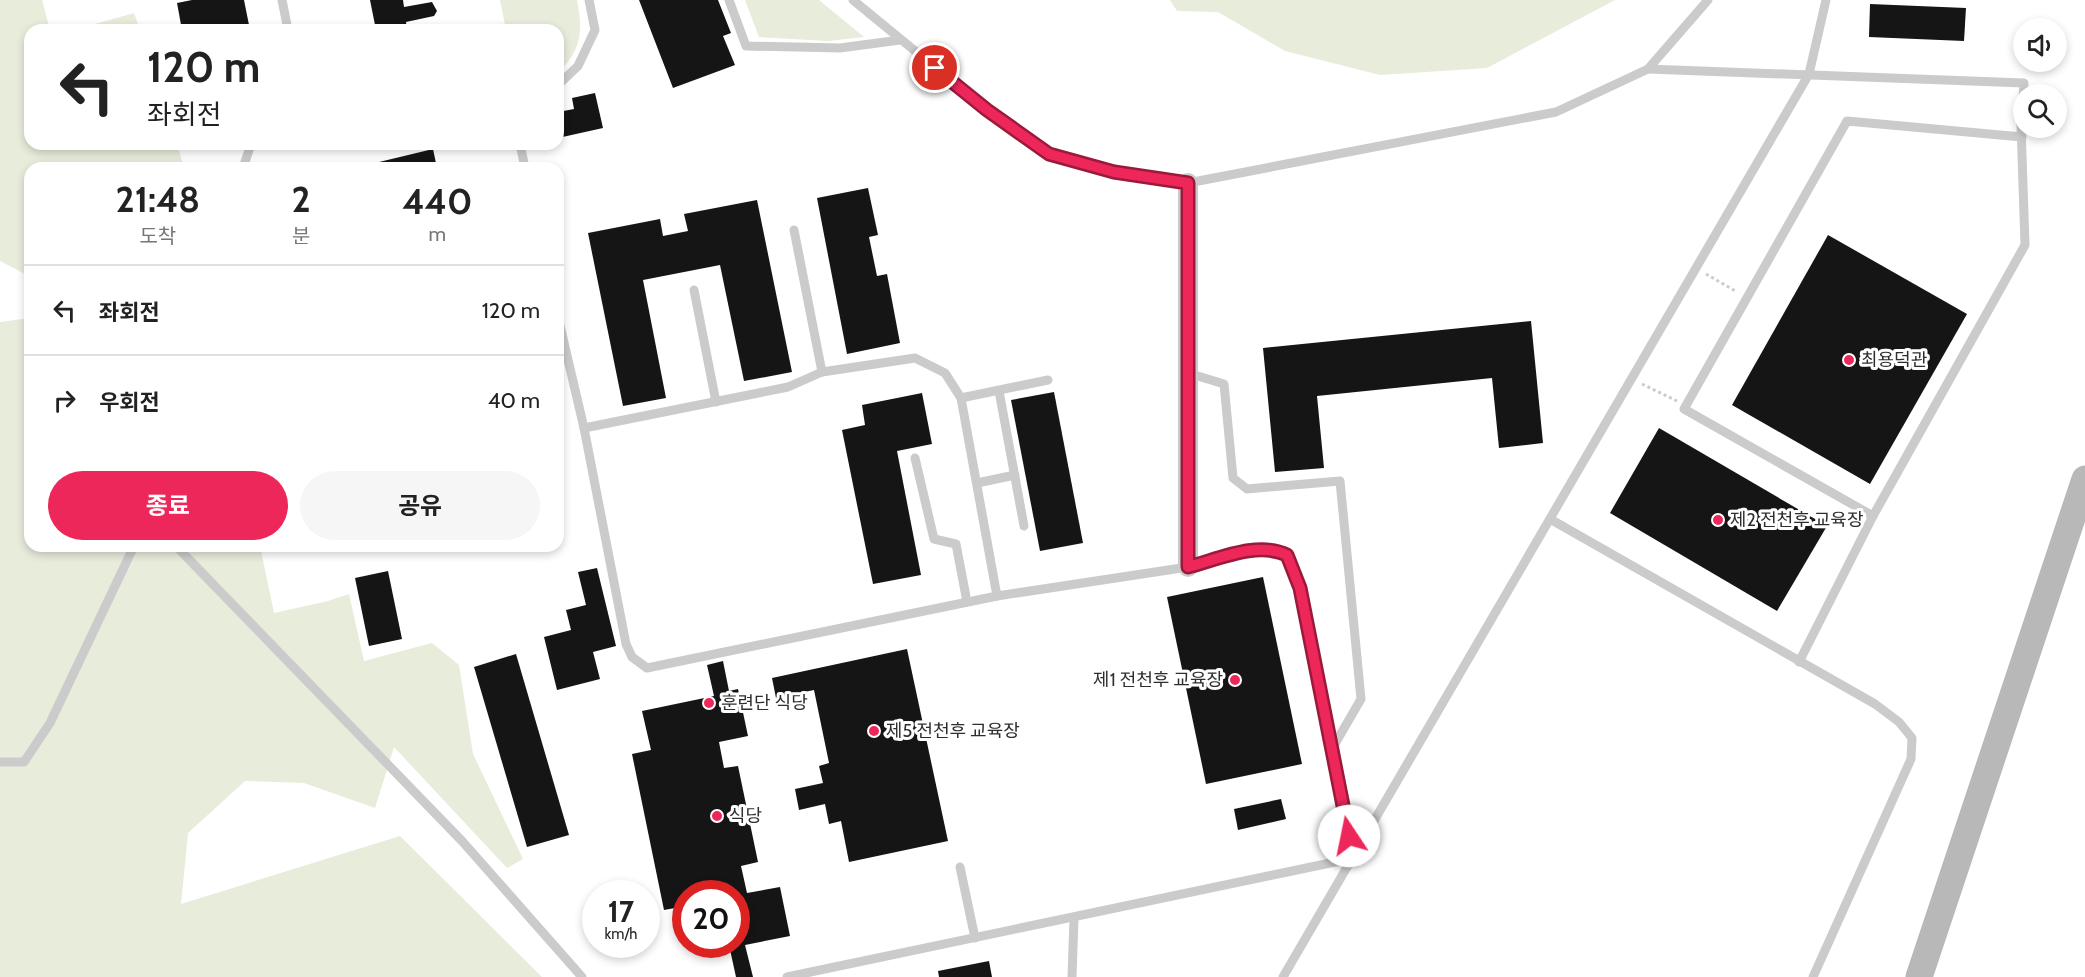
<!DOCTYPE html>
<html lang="ko">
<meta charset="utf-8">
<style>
body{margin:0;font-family:Cabin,"Noto Sans KR",sans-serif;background:#f6f6f6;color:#222;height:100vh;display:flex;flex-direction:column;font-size:22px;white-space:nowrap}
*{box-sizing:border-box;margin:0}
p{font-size:20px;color:#767676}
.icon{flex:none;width:33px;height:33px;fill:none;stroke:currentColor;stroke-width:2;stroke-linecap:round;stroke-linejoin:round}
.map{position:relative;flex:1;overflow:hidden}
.panel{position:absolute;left:24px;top:162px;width:540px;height:390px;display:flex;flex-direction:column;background:#fff;border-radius:18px;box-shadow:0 3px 9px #0003}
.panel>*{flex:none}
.banner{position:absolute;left:24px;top:24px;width:540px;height:126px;border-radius:18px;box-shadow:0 3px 9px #0003;background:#fff;color:#222;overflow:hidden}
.controls{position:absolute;left:2013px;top:18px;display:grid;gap:12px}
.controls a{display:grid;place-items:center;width:54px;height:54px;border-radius:50%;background:#fff;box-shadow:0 3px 9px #0003;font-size:30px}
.speed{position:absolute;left:582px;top:880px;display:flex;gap:12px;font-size:30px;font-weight:700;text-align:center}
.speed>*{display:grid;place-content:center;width:78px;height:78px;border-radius:50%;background:#fff;box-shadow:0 3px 9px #0003;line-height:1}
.speed small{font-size:15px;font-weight:400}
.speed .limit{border:9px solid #d22;background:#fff;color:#111}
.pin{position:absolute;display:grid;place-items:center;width:51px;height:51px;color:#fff;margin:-26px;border:3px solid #fff;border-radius:50%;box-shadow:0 2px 6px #0007}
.me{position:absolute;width:66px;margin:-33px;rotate:349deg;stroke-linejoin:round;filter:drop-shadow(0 0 4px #0008)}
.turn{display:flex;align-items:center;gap:21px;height:126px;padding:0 24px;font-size:27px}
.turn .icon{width:78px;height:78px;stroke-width:2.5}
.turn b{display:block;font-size:42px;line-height:51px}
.eta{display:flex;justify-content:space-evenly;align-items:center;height:102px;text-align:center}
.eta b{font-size:36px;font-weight:700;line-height:42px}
.primary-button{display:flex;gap:12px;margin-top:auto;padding:12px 24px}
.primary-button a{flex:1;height:69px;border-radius:36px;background:#ee275a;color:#fff;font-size:24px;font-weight:700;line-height:69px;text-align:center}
.primary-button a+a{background:#f6f6f6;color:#222}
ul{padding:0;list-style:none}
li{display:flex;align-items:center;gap:18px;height:90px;padding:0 24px;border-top:2px solid #e0e0e0}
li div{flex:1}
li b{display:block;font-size:22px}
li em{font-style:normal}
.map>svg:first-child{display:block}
.green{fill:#e7ecdb}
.building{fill:#151515}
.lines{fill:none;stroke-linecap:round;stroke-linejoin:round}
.path{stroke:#cbcbcb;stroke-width:3;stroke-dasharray:3 3;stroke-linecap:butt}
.service{stroke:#cbcbcb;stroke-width:9}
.minor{stroke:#cbcbcb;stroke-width:20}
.secondary{stroke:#b8b8b8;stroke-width:27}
.route-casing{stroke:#9b193a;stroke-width:15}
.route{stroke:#ee275a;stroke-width:10}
.poi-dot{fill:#ee275a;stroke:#fff;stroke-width:2}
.labels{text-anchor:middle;stroke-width:6;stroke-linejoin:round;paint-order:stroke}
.poi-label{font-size:18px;fill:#2e2e2e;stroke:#fff;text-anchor:start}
</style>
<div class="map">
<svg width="2085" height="977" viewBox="0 0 2085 977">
<rect width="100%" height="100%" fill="#fff"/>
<!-- green -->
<g class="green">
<polygon points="0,0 42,0 50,30 30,30 30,144 177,144 184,168 30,168 30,317 25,274 0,261"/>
<path d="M500,0h77c6,30 5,51 -19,72v-42h-52z"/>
<polygon points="745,0 819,0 864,37 828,41 759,37"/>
<polygon points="1170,0 1615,0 1487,68 1380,75 1285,51 1218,12 1177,11"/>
<polygon points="134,13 140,30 74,30"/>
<polygon points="30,318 30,546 260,546 274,613 328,601 349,594 364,661 432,643 459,665 473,754 523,859 507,868 394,747 375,808 304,783 245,781 188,833 181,904 400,836 542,977 0,977 0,322"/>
</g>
<!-- building -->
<g class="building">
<polygon points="192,0 244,0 250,30 182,30 177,3"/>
<polygon points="370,0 403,0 404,7 432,2 437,11 434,16 406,22 407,30 376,30"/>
<polygon points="639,0 718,0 731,33 723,36 735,65 673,88"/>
<polygon points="1870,4 1966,8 1964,41 1869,37"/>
<polygon points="595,93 603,128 558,138 558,112 574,109 572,98"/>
<polygon points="433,149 437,168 375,168 375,163"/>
<polygon points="868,188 878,235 869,237 877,276 887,274 900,343 847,354 817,198"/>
<polygon points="757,200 792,372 744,381 720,265 643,280 666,398 623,406 588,233 660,219 663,236 688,231 684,214"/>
<polygon points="1828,235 1967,314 1870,484 1732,405"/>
<polygon points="1531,321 1543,443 1499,448 1492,378 1317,396 1324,468 1275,472 1263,348"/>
<polygon points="1054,392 1083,543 1040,551 1011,400"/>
<polygon points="922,393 932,444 897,451 921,575 873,584 842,430 865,425 862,405"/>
<polygon points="1659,428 1827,526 1777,611 1610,513"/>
<polygon points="597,568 616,646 593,652 600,679 557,690 544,637 571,630 566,610 586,605 578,572"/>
<polygon points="388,571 402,639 369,646 355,578"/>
<polygon points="1263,577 1302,764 1206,784 1167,597"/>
<polygon points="907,649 948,841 849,862 841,821 829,824 825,804 799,810 795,789 823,783 819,766 829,763 814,690 776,698 772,678"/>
<polygon points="516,654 569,835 527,847 474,667"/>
<polygon points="723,661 729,691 738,689 748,736 719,742 724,768 738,766 758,862 741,866 747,893 780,887 790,936 745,945 753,977 736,977 729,945 736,945 736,894 686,894 686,906 664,910 632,754 651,750 642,711 714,696 707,665"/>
<polygon points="1281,799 1286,819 1238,830 1234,809"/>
<polygon points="989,961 992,977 939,977 938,971"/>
</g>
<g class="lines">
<!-- path -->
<g class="path">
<polyline points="1706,274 1737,292"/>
<polyline points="1642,384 1677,401"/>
</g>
<!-- service -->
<g class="service">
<polyline points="282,0 287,25 286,30"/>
<polyline points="729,0 746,46 840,48 900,40"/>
<polyline points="853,0 987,110 1049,154 1114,172 1188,183 1556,112 1648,69 1708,0"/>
<polyline points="1648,69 2024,83 2021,125 2025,245 1873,516 1799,662"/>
<polyline points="558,85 578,66 595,30 589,0"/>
<polyline points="520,144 525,168"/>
<polyline points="243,168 251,144"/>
<polyline points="794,230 822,372 915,358 945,373 961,398 997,596"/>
<polyline points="694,290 716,402"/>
<polyline points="558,317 584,428 626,644 632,657 647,668 997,596 1188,567 1256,550 1274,549 1287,555 1300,588 1354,858 787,977"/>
<polyline points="1188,373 1224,384 1233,478 1247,489 1340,481 1361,699 1332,749"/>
<polyline points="999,391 1024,526"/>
<polyline points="961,398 1048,380"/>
<polyline points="584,428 788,387 822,372"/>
<polyline points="915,458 934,539 956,544 967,602"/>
<polyline points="977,483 1015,475"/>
<polyline points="1873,516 1684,409 1847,121 2022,137"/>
<polyline points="1550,519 1875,704 1899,722 1912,738 1911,759 1813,977"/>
<polyline points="176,546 462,841 582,977"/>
<polyline points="0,762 24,762 50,723 134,546"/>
<polyline points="960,867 975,938"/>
<polyline points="1072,977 1074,919"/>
<polyline points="1283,977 1809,74 1826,0"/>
</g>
<!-- minor -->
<polyline class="minor" points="1188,183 1188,567"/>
<!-- secondary -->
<polyline class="secondary" points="1919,977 2085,479"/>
</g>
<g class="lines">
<defs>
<path id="route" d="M935,68l52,42 62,44 65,18 74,11v384c31,-8 69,-26 99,-12l13,33 49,248"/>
</defs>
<!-- route casing -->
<use href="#route" class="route-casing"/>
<!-- route -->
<use href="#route" class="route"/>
</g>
<!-- markers -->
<g class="poi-dot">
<circle cx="1849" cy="360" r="6"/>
<circle cx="1718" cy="520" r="6"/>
<circle cx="1235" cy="680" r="6"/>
<circle cx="709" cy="703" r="6"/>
<circle cx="874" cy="731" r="6"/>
<circle cx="717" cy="816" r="6"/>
</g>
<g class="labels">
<!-- poi labels -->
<g class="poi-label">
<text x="1861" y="366">최용덕관</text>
<text x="1730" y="526">제2 전천후 교육장</text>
<text x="1223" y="686" text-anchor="end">제1 전천후 교육장</text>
<text x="721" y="709">훈련단 식당</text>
<text x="886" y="737">제5 전천후 교육장</text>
<text x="729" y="822">식당</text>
</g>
</g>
</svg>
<div class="controls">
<a><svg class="icon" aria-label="sound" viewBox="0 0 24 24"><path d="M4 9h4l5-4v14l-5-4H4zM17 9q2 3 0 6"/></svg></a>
<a><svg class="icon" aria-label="search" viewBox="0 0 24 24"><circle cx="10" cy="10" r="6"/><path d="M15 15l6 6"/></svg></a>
</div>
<div class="speed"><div>17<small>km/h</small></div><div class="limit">20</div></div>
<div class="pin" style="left:935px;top:68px;background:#d93025"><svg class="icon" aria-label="arrive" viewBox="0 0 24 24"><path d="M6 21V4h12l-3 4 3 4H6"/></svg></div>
<svg class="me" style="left:1349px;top:836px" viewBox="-20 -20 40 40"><circle r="19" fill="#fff"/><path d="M0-13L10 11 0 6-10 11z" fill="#ee275a"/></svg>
<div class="banner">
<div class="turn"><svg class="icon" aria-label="left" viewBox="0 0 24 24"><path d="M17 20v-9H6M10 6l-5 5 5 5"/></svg><div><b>120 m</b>좌회전</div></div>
</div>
<section class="panel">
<div class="eta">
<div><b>21:48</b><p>도착</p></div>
<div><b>2</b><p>분</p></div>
<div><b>440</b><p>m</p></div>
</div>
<ul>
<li><svg class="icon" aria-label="left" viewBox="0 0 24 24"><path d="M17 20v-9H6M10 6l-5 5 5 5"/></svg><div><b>좌회전</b></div><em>120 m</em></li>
<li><svg class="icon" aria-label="right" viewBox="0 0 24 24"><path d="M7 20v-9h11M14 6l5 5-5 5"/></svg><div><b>우회전</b></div><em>40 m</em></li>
</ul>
<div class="primary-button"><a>종료</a><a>공유</a></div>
</section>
</div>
